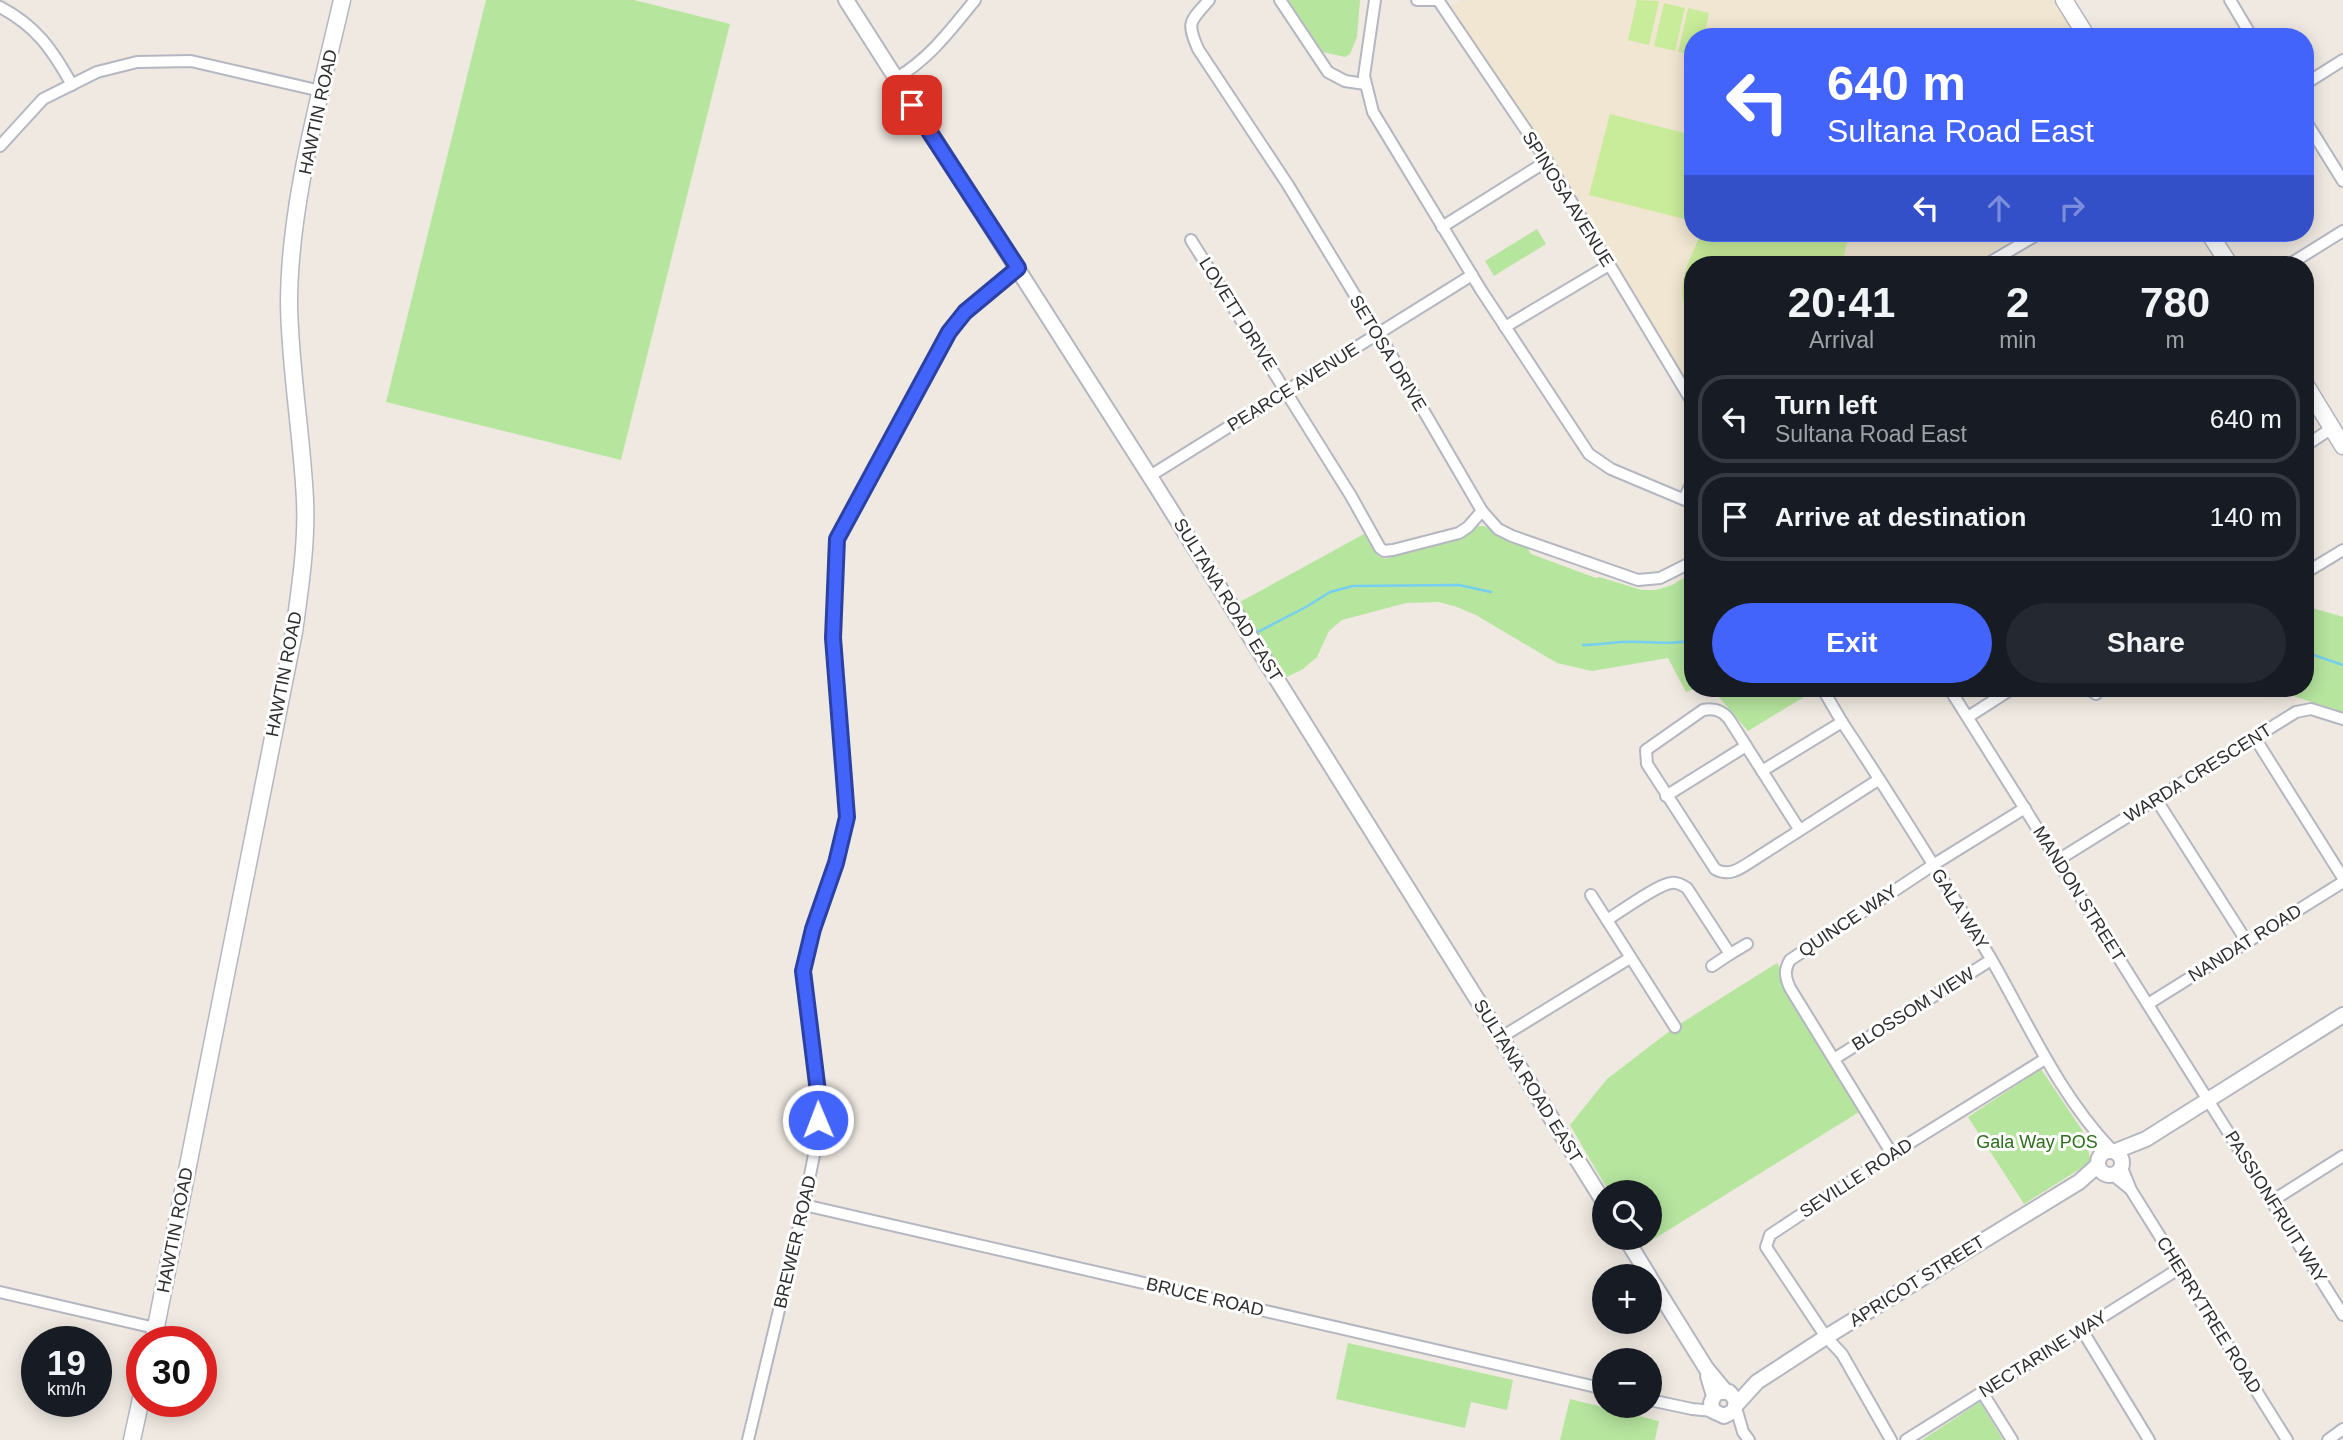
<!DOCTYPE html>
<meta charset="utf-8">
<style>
body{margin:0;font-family:Helvetica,sans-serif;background:#242831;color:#f1f3f6;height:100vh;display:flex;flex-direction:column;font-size:26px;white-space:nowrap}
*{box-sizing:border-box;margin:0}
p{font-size:23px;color:#9ea1a6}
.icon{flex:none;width:38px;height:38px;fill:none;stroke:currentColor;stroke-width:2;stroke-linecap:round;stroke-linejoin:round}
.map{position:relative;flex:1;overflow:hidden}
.side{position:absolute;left:1684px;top:256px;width:630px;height:441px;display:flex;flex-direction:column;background:#171b24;border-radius:28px;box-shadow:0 4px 18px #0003}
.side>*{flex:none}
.guide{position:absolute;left:1684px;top:28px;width:630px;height:214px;border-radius:28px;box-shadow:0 4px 18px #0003;background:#4264fb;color:#fff;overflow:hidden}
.buttons{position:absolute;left:1592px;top:1180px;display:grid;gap:14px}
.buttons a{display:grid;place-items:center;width:70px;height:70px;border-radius:50%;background:#171b24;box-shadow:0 4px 18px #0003;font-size:35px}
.speed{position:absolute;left:21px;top:1326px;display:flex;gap:14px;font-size:35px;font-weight:700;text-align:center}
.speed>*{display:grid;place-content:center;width:91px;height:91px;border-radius:50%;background:#171b24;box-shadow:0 4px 18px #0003;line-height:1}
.speed small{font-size:18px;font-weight:400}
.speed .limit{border:10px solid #d22;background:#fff;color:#111}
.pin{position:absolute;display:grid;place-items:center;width:60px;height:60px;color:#fff;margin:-30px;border-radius:14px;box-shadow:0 4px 10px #0006}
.me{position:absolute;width:77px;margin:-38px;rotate:359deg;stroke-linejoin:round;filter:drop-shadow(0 0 5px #0008)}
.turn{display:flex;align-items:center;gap:24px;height:147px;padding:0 28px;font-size:32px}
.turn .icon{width:91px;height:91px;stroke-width:2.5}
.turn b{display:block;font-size:49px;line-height:60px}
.lanes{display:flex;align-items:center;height:66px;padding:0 28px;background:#0003;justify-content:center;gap:35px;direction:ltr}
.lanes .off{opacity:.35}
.eta{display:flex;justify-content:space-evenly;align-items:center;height:119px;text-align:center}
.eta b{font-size:42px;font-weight:700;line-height:49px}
.action{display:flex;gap:14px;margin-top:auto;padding:14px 28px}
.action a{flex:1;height:80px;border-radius:42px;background:#4264fb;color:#fff;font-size:28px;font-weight:700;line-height:80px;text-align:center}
.action a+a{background:#242831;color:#f1f3f6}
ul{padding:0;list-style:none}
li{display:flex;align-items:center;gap:21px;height:88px;margin:0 14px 10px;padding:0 14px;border:4px solid #363941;border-radius:28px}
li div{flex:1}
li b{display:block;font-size:26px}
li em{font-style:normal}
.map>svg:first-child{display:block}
.education{fill:#f0e6d1}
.green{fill:#b6e59e}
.pitch{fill:#c9ec9a}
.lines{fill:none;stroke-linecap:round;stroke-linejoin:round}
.stream{stroke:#75cff0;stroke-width:2.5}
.minor-casing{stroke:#b4b7c1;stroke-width:14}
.tertiary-casing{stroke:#b4b7c1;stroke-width:18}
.secondary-casing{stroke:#b4b7c1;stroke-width:19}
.minor{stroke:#fff;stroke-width:10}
.tertiary{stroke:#fff;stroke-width:14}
.secondary{stroke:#fff;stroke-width:16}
.route-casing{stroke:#2b41a3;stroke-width:18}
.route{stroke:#4264fb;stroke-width:12}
.labels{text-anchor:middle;stroke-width:6;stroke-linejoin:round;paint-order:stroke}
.street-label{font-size:18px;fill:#2e2e2e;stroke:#fff}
.park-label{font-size:18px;fill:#2c6e1b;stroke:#fff}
</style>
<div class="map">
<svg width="2343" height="1440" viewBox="0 0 2343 1440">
<rect width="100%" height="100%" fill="#efe9e1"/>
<!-- education -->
<polygon class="education" points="1462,0 2054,0 2077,37 1692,37 1692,233 2023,233 1972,264 1692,264 1692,390 1450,7"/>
<!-- green -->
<g class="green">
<polygon points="486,0 634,0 730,24 621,460 386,402"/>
<polygon points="1288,0 1360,0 1357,37 1350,54 1345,57 1323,52"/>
<polygon points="1537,229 1546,244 1494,276 1485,261"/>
<polygon points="1477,526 1484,526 1526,546 1531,554 1596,578 1599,577 1642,590 1656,590 1672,585 1692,573 1692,688 1819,688 1748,731 1713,690 1697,688 1686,692 1668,658 1592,671 1557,663 1476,615 1457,607 1439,602 1406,603 1342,620 1329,631 1317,657 1303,669 1279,681 1231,607 1364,534 1378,556 1385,559 1457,538"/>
<polygon points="2305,603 2306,606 2343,617 2343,712 2268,688 2305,688"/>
<polygon points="1777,963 1864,1109 1641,1247 1636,1237 1650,1237 1650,1192 1609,1192 1570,1125 1607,1079 1675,1027"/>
<polygon points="2041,1069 2084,1133 2091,1162 2024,1204 1968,1117"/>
<polygon points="1348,1343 1513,1380 1507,1410 1471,1402 1465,1428 1336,1399"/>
<polygon points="1570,1399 1659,1421 1655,1440 1560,1440"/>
<polygon points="1980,1402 2003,1440 1922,1440"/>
</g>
<!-- pitch -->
<g class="pitch">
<polygon points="1637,0 1659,1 1649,45 1628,40"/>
<polygon points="1664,3 1685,8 1675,51 1654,46"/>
<polygon points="1688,8 1709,13 1704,37 1692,37 1692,55 1678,52"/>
<polygon points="1610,114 1692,135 1692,221 1589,195"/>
<path d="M1701,233h145l2,5 -6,26h-150v58c-21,-34 -4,-56 9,-89z"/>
</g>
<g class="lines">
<!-- stream -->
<g class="stream">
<polyline points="1254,634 1306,607 1330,592 1353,586 1459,585 1491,592"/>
<path d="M1583,645c13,0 25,-2 38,-3 24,-2 48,4 71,-2"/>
<polyline points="2305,652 2343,665"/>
</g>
<defs>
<g id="minor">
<path d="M1209,0c-19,22 -23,21 -11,49l90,136 102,168 92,158 16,18 14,7 126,44 22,-2 32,-16"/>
<polyline points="1280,0 1328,72 1345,81 1365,84"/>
<polyline points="1375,0 1364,76 1373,112 1481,290 1589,454 1611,469 1692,503"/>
<polyline points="1417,0 1439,0"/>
<polyline points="1438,0 1547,161 1692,402"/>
<polyline points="2230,0 2252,37"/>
<path d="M0,7c36,19 52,42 72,78"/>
<path d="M895,79c34,-20 55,-48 80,-79"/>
<polyline points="2305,84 2343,60"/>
<polyline points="2305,120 2343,181"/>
<polyline points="0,146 43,99 97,72 137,62 191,61 321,91"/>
<polyline points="1442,227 1547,161"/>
<polyline points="1191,240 1351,496 1380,548 1384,551 1393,550 1459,533 1468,527 1482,511"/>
<polyline points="1987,264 2040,233"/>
<polyline points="2290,264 2343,231"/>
<polyline points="1505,327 1609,265"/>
<polyline points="2305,446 2332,428"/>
<polyline points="1150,476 1472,275"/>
<polyline points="1684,499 1692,482"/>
<polyline points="2305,573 2343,550"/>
<path d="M1822,688l20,34c51,77 100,156 148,235 38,66 69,138 122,193"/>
<polyline points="1949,688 2343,1315"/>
<polyline points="2088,688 2096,694"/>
<polyline points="1968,717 2013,688"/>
<polyline points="2255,738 2343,878"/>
<polyline points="1762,771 1842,722"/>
<polyline points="1666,796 1746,746"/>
<polyline points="2156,799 2247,942"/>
<path d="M1799,829l-70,-110c-7,-9 -15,-11 -26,-9l-57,40 1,14 68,105c15,9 27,-2 40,-10l123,-79"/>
<polyline points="2058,860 2296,712 2311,709 2343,719"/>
<polyline points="1591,895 1675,1027"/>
<path d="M1607,920c14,-9 50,-35 64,-37 6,-1 11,2 16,5l43,66 -18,12"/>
<polyline points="1730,954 1747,944"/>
<polyline points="2148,1004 2343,882"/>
<polyline points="1500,1038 1630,958"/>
<polyline points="1834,1059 1991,960"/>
<polyline points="2095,1135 2101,1154"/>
<path d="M1892,1154l-102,-166c-5,-11 -6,-18 0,-28l143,-95 92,-57"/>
<polyline points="2122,1168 2131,1190 2287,1440"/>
<polyline points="2113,1175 2129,1188"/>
<polyline points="2272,1201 2343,1156"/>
<polyline points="804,1205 1605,1389"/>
<polyline points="0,1292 155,1328"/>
<polyline points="2082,1330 2149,1440"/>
<polyline points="1982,1392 2012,1440"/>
<polyline points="1650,1400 1692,1409 1713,1411"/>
<polyline points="1736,1408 1743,1432 1749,1440"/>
<polyline points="748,1440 804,1205 817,1140 819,1100 803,971 813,929 836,863 847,817 833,638 837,539 949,332 965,312 1018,268"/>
<polyline points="1891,1440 1842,1354 1826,1337 1766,1247 1770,1235 1892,1154 2045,1059"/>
<polyline points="1906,1440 2180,1268"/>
<polyline points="2328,1440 2343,1429"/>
</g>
<g id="tertiary">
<polyline points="846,0 1156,486 1605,1204"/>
<circle cx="2110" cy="1163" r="12"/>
<polyline points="2116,1151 2146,1139 2343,1015"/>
<polyline points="1625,1237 1649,1276"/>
<polyline points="1650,1278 1706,1368 1725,1391"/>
<polyline points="1708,1376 1714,1396 1711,1403 1713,1411 1724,1416 1734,1411 1736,1400 1729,1392 1718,1392 1714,1396"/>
<polyline points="1737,1404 1757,1382 1826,1337 2079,1182 2098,1165"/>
</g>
<g id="secondary">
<polyline points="2064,0 2087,37"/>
<polyline points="2209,233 2229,264"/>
<polyline points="2305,384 2343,446"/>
<path d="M153,1342l141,-710c6,-44 13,-88 11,-132 -3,-65 -15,-131 -16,-196 0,-99 31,-208 53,-304"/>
<polyline points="132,1440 142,1394"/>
</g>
</defs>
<!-- minor casing -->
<use href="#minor" class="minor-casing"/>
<!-- tertiary casing -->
<use href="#tertiary" class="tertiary-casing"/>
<!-- secondary casing -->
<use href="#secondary" class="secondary-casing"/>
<!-- minor -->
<use href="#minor" class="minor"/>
<!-- tertiary -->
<use href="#tertiary" class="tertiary"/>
<!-- secondary -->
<use href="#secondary" class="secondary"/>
</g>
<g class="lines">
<defs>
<polyline id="route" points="818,1120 819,1100 803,971 813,929 836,863 847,817 833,638 837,539 949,332 965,312 1018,268 912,105"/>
</defs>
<!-- route casing -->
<use href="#route" class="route-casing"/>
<!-- route -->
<use href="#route" class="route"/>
</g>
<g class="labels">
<!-- street labels -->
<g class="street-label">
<text transform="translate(318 112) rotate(-78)" y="6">HAWTIN ROAD</text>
<text transform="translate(1568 199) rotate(58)" y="6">SPINOSA AVENUE</text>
<text transform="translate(1238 314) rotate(58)" y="6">LOVETT DRIVE</text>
<text transform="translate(1388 353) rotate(59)" y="6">SETOSA DRIVE</text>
<text transform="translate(1293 387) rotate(-32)" y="6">PEARCE AVENUE</text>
<text transform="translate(1228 600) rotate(58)" y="6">SULTANA ROAD EAST</text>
<text transform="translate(284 674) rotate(-79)" y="6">HAWTIN ROAD</text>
<text transform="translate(2198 773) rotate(-32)" y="6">WARDA CRESCENT</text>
<text transform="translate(2079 894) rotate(58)" y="6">MANDON STREET</text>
<text transform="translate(1960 909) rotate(58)" y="6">GALA WAY</text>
<text transform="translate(1848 921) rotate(-34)" y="6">QUINCE WAY</text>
<text transform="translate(2245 943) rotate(-32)" y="6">NANDAT ROAD</text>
<text transform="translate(1913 1009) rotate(-32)" y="6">BLOSSOM VIEW</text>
<text transform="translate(1528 1081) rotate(58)" y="6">SULTANA ROAD EAST</text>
<text transform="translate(1856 1178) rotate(-33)" y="6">SEVILLE ROAD</text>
<text transform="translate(2276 1207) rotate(58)" y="6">PASSIONFRUIT WAY</text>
<text transform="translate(175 1230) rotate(-79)" y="6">HAWTIN ROAD</text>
<text transform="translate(795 1242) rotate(-77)" y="6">BREWER ROAD</text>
<text transform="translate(1917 1281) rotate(-32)" y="6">APRICOT STREET</text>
<text transform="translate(1205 1297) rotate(13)" y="6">BRUCE ROAD</text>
<text transform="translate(2209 1315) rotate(58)" y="6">CHERRYTREE ROAD</text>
<text transform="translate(2043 1354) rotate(-32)" y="6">NECTARINE WAY</text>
</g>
<!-- park labels -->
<g class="park-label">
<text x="2037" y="1148">Gala Way POS</text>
</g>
</g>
</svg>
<div class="buttons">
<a><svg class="icon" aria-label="search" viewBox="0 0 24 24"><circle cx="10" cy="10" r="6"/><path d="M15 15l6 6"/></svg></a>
<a>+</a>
<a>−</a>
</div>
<div class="speed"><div>19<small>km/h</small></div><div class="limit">30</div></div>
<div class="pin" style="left:912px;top:105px;background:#d93025"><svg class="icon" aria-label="arrive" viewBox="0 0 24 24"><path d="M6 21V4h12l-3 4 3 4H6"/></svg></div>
<svg class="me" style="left:818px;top:1120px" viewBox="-20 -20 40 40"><circle r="17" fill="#4264fb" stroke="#fff" stroke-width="3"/><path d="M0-11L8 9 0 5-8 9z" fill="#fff"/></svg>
<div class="guide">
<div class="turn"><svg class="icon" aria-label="left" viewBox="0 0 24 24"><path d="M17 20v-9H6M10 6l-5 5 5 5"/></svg><div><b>640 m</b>Sultana Road East</div></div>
<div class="lanes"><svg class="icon" aria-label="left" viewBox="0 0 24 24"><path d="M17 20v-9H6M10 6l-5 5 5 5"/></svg><svg class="icon off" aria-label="ahead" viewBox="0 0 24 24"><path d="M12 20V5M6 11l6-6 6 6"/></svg><svg class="icon off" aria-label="right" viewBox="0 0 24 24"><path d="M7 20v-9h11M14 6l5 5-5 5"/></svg></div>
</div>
<section class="side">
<div class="eta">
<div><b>20:41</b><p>Arrival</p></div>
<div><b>2</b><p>min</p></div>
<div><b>780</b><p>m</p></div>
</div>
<ul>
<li><svg class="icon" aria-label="left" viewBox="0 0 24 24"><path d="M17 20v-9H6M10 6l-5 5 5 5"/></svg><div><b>Turn left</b><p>Sultana Road East</p></div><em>640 m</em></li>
<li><svg class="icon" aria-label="arrive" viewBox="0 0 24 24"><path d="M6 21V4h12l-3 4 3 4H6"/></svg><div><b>Arrive at destination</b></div><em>140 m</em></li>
</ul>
<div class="action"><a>Exit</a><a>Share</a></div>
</section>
</div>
